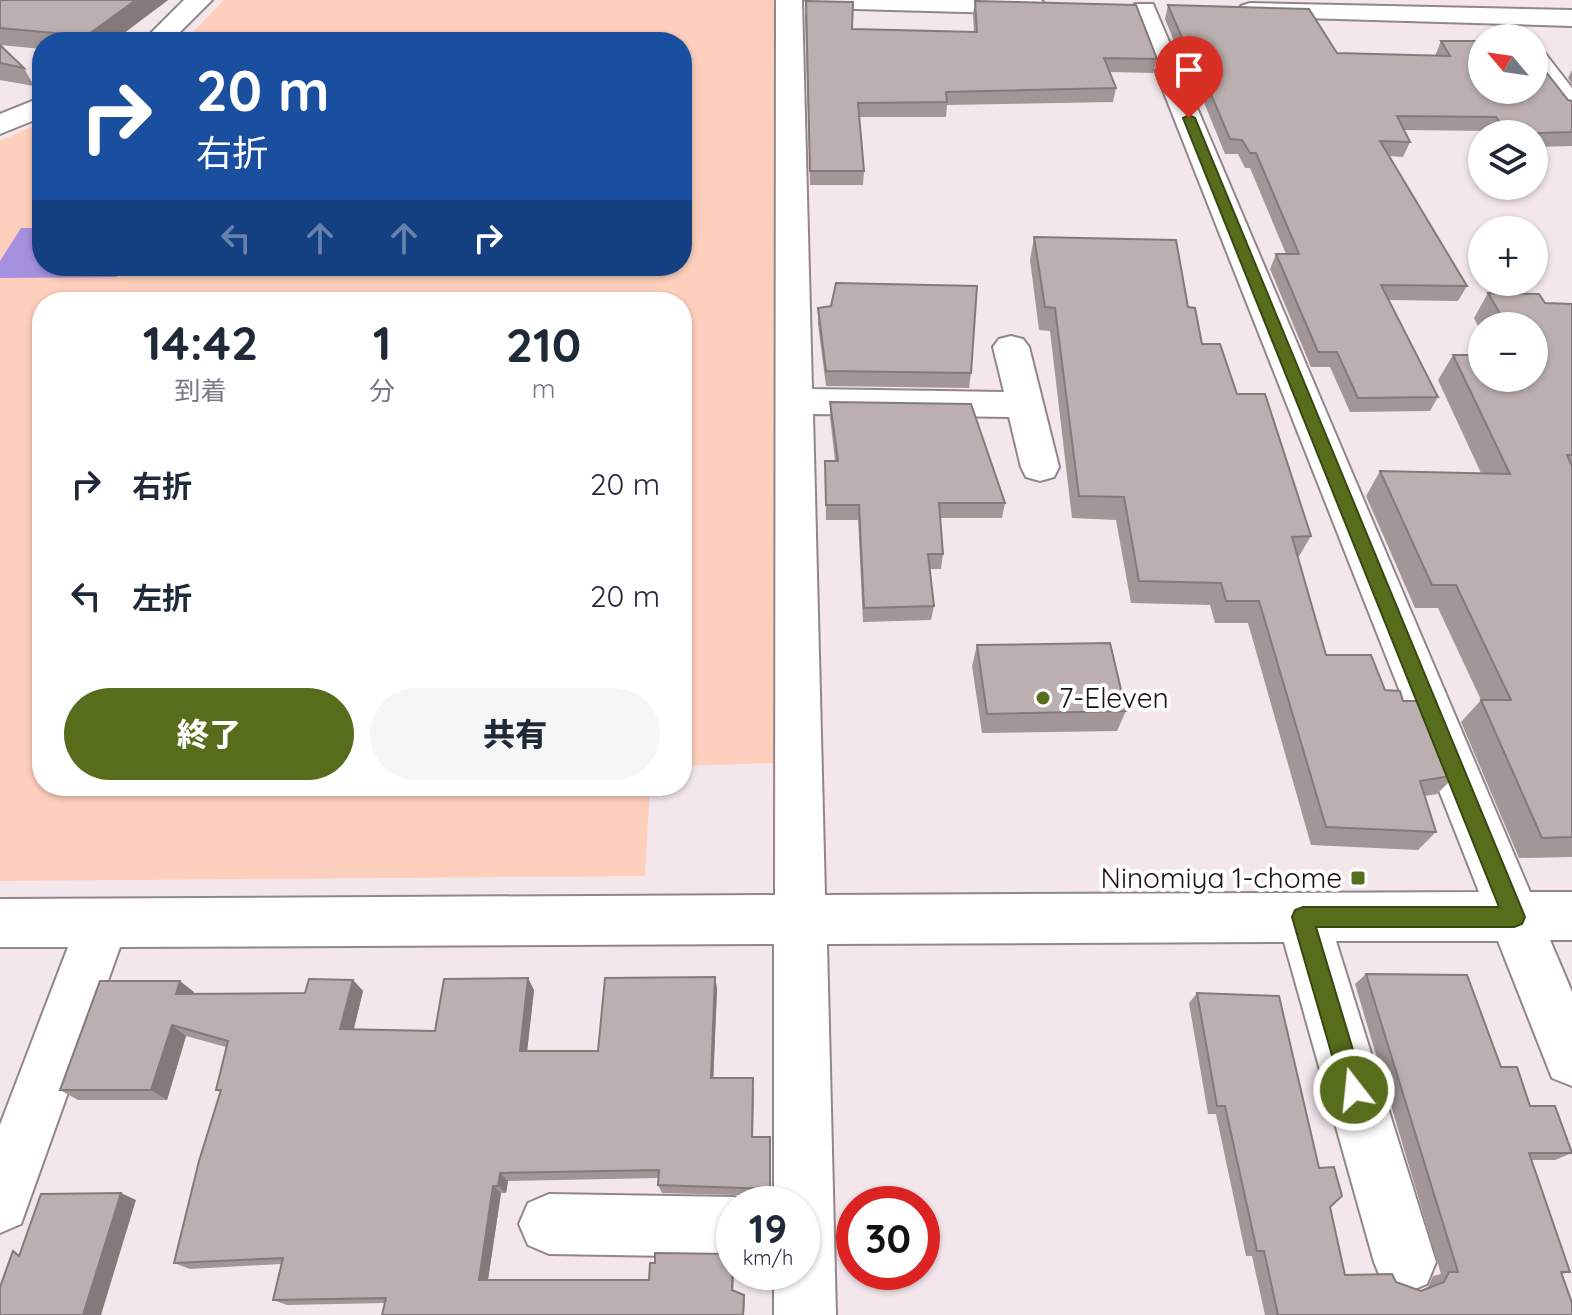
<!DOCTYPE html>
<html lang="ja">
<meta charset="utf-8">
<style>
body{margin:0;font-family:Quicksand,"Noto Sans JP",sans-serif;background:#f6f6f7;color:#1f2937;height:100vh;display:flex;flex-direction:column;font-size:30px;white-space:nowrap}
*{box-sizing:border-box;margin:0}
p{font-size:26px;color:#747a83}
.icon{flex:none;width:44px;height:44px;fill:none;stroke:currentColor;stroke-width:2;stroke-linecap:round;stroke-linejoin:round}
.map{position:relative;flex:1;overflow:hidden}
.sheet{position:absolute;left:32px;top:292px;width:660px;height:504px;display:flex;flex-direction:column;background:#fff;border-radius:32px;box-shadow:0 2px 6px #0004}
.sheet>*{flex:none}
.hud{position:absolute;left:32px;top:32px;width:660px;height:244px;border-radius:32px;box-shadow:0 2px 6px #0004;background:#1a4fa0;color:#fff;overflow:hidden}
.needle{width:52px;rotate:299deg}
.controls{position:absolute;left:1468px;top:24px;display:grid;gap:16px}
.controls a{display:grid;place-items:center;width:80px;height:80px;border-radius:50%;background:#fff;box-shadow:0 2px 6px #0004;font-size:40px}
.speed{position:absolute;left:716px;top:1186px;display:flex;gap:16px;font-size:40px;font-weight:700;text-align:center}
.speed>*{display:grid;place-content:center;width:104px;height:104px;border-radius:50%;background:#fff;box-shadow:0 2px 6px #0004;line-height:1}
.speed small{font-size:20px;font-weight:400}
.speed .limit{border:12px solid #d22;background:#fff;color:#111}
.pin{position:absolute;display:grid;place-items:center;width:68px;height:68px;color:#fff;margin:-82px -34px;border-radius:50% 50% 50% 0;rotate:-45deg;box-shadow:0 0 8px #0007}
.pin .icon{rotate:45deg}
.me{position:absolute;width:88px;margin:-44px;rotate:344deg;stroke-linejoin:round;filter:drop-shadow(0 0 6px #0008)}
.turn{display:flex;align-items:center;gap:28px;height:168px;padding:0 32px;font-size:36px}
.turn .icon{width:104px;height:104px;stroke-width:2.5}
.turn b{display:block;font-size:56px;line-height:68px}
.lanes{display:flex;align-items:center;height:76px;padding:0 32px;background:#0003;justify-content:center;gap:40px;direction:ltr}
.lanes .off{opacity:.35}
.eta{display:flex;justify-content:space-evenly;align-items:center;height:136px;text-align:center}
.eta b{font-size:48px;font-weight:800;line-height:56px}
.cta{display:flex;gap:16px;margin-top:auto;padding:16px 32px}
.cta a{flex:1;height:92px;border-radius:48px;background:#586d1c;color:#fff;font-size:32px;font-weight:800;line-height:92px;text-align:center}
.cta a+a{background:#f6f6f7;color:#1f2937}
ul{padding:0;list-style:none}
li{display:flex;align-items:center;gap:24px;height:112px;padding:0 32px}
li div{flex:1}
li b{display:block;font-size:30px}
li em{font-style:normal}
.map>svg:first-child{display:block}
.green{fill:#fecfbc}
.water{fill:#a590e0}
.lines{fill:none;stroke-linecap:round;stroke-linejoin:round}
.minor-casing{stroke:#91868b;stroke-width:4}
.minor{fill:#fff;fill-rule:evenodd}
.wall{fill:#a29696}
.shaded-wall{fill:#847a7a}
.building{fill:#bcafaf;stroke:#847a7a;stroke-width:2}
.route{fill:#586d1c;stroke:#394712;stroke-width:2}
.poi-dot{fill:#586d1c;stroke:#fff;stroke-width:3}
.labels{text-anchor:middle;stroke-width:8;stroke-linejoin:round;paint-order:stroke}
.poi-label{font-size:28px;fill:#171315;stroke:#fff;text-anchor:start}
</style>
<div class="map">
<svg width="1572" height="1315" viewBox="0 0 1572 1315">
<rect width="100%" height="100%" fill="#f3e7ec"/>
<!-- green -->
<polygon class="green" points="224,0 774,0 774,763 682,766 682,302 42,302 42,786 650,786 645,876 0,881 0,141 42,122 42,266 682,266 682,42 183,42"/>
<!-- water -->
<polygon class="water" points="21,228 42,228 42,266 124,266 117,277 0,278 0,261"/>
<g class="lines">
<defs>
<g id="minor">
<polygon points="184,0 212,0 170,42 142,42"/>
<polygon points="776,0 802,0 812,389 1004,392 993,347 999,339 1011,336 1023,339 1029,347 1059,467 1054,477 1040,481 1026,477 1021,467 1009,417 813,414 825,895 1479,892 1131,9 1135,4 1153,4 1530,892 1572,892 1572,940 1550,940 1572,992 1572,1086 1552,1078 1498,941 1336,941 1436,1262 1427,1284 1405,1293 1383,1284 1374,1262 1284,942 827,944 836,1315 774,1315 774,1272 802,1272 802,1204 774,1204 774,944 120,947 21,1224 0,1233 0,1125 68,947 0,947 0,899 775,895"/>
<polygon points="806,0 1041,0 1047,6 1043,11 1034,14 819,8 810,5"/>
<polygon points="1250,3 1572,10 1572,26 1241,16 1237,11 1241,6"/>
<polygon points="1534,50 1544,52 1572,88 1572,115 1562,112 1534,76"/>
<polygon points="42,97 42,117 0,134 0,114"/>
<polygon points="549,1194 734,1197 751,1204 734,1204 734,1257 549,1254 528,1245 519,1224 528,1203"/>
</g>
</defs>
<!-- minor casing -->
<use href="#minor" class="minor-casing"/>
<!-- minor -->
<use href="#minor" class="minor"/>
</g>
<!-- wall -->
<g class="wall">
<polygon points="0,0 168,0 112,42 42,42 42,49 0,45"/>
<polygon points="975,1 1157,59 1153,73 1110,72 1116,88 1113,102 947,105 946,117 859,117 864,171 863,185 810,185 805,14 852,29 974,32 973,14"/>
<polygon points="1168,5 1337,53 1435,56 1441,41 1482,90 1572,101 1572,146 1534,147 1534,134 1491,134 1489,131 1404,130 1410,142 1403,157 1389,156 1467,286 1458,301 1389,300 1438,397 1430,411 1350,412 1330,367 1311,367 1270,269 1276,254 1286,254 1250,168 1245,168 1238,154 1225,154 1192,73 1187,73 1165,19"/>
<polygon points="0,45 24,68 34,86 0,80"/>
<polygon points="1572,70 1572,84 1568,78"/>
<polygon points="1034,237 1188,307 1202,344 1237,394 1311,536 1298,558 1326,655 1403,701 1456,775 1437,794 1425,796 1436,832 1418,850 1311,845 1248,623 1215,623 1210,605 1131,603 1116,520 1072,518 1050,331 1039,330 1030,260"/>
<polygon points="1488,293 1545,303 1572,304 1572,857 1519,858 1461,722 1481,700 1438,608 1415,608 1366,496 1380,471 1481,473 1438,380 1453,355 1534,378 1534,326 1482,326 1482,334 1474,318"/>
<polygon points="818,308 971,373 969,388 826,386 818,324"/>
<polygon points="830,402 1005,503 1002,518 940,518 943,554 941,569 929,569 934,606 931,620 863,622 858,520 826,520 825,461 835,461 830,417"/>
<polygon points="977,645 1126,711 1117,731 982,733 972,666"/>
<polygon points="1366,974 1501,1067 1530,1106 1572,1153 1555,1160 1531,1160 1570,1272 1562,1274 1572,1315 1265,1315 1252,1256 1246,1256 1216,1114 1208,1114 1189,1003 1197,993 1319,1168 1330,1207 1345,1275 1396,1282 1419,1291 1428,1287 1433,1276 1441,1274 1355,984"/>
<polygon points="715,977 717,989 713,1078 754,1088 753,1137 770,1137 770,1196 662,1193 658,1185 659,1178 508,1181 506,1193 501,1193 488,1280 649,1280 733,1254 733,1290 744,1295 745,1300 744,1315 382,1315 385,1303 287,1305 273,1300 281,1264 190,1269 174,1263 220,1092 216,1090 226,1047 186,1036 167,1100 78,1100 60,1090 194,992 194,994 305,993 353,980 363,991 354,1029 435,1031 534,990 527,1051 598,1051"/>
</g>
<!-- shaded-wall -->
<g class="shaded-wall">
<polygon points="136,0 168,0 112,42 88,42 86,36"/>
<polygon points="715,977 717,989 713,1087 711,1078"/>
<polygon points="528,978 534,990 526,1061 520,1051"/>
<polygon points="353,980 363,991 351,1039 340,1029"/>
<polygon points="180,981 194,992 190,1005 176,994"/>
<polygon points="172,1025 186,1036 167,1100 151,1090"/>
<polygon points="500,1173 508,1181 506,1193 498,1186"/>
<polygon points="493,1186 501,1193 487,1286 479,1280"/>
<polygon points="121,1193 136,1200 101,1315 83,1315"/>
<polygon points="733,1254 734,1271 733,1295 732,1290"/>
</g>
<!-- building -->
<g class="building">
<polygon points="0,0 136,0 86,36 0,28"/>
<polygon points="806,1 853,2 852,29 977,32 975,1 1136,5 1157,59 1104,58 1116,88 946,92 947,102 858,103 864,171 810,171"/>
<polygon points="1168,5 1309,9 1337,53 1450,56 1441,41 1482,41 1482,90 1534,90 1534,63 1539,63 1568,100 1572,101 1572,132 1509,134 1496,117 1397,116 1410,142 1380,141 1467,286 1381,285 1438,397 1358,398 1337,352 1318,352 1276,254 1299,254 1256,153 1250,153 1242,140 1230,139 1196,59 1191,59"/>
<polygon points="0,45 24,68 0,63"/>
<polygon points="1034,237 1176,240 1188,307 1195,308 1202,344 1220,344 1237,394 1265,394 1311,536 1292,537 1326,655 1371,655 1385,690 1400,691 1403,701 1425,701 1456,775 1420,781 1436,832 1326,827 1259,601 1226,601 1221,583 1139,581 1124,497 1079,496 1055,308 1045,307"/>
<polygon points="836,283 977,286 971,373 826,371 818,308 831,306"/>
<polygon points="1488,293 1539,294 1545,303 1572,304 1572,455 1567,455 1572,466 1572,837 1542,838 1481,700 1511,700 1456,585 1432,585 1380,471 1510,474 1453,355 1482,355 1482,378 1534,378 1534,326 1507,326"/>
<polygon points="830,402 971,404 1005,503 939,503 943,554 928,554 934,606 864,608 859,505 826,505 825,461 838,461"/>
<polygon points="1110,643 1126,711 987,714 977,645"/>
<polygon points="1366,974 1467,975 1501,1067 1517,1067 1530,1106 1555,1106 1572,1153 1529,1153 1570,1272 1561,1272 1572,1303 1572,1315 1278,1315 1264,1251 1257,1251 1225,1106 1217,1106 1197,993 1279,996 1319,1168 1334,1167 1342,1196 1330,1207 1345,1275 1392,1274 1396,1282 1421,1291 1444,1282 1449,1272 1458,1272"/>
<polygon points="715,977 711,1078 753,1078 752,1137 770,1137 770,1189 658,1185 659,1170 500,1173 498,1186 493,1186 479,1280 649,1280 650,1263 655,1263 655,1253 733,1254 732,1290 744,1295 743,1315 382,1315 386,1298 273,1300 283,1258 174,1263 199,1161 221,1090 216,1090 228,1041 172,1025 151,1090 60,1090 100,981 180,981 176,994 305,993 309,979 353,980 340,1029 435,1031 444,979 528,978 520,1051 598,1051 605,978"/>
<polygon points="121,1193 83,1315 0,1315 0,1287 13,1251 19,1256 41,1194"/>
</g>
<!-- route -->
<polygon class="route" points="1189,115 1195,118 1525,917 1522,924 1514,927 1316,927 1365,1090 1362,1098 1354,1101 1346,1098 1342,1090 1292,917 1295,910 1303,907 1499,907 1183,118"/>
<!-- markers -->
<g class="poi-dot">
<circle cx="1043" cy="698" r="8"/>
<rect x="1350" y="870" width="16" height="16" rx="4"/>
</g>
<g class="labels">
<!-- poi labels -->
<g class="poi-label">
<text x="1059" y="708">7-Eleven</text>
<text x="1342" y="888" text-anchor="end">Ninomiya 1-chome</text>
</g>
</g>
</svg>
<div class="controls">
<a><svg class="needle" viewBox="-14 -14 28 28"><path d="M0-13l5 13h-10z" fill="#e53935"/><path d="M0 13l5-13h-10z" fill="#747a83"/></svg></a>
<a><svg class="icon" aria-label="layers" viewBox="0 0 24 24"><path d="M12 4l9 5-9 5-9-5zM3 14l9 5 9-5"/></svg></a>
<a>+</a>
<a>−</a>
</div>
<div class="speed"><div>19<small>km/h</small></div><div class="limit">30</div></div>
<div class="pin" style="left:1189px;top:118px;background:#d93025"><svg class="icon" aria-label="arrive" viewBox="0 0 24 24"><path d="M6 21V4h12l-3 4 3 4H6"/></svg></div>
<svg class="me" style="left:1354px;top:1090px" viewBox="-20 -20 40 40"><circle r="17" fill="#586d1c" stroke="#fff" stroke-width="3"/><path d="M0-11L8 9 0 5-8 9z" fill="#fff"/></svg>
<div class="hud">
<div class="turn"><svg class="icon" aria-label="right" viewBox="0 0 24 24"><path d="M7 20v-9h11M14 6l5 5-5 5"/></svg><div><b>20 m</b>右折</div></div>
<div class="lanes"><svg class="icon off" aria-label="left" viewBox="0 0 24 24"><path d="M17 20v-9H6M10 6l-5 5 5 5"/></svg><svg class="icon off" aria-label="ahead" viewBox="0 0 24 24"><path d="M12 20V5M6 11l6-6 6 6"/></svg><svg class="icon off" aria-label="ahead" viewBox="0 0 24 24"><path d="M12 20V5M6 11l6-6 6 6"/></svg><svg class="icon" aria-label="right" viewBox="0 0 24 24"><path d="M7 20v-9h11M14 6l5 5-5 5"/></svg></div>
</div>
<section class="sheet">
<div class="eta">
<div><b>14:42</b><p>到着</p></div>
<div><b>1</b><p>分</p></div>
<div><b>210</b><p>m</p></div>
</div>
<ul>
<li><svg class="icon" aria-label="right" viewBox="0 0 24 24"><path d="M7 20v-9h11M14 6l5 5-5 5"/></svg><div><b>右折</b></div><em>20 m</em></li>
<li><svg class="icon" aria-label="left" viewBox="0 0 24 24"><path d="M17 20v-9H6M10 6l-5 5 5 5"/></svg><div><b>左折</b></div><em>20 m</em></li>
</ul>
<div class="cta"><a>終了</a><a>共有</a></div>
</section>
</div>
